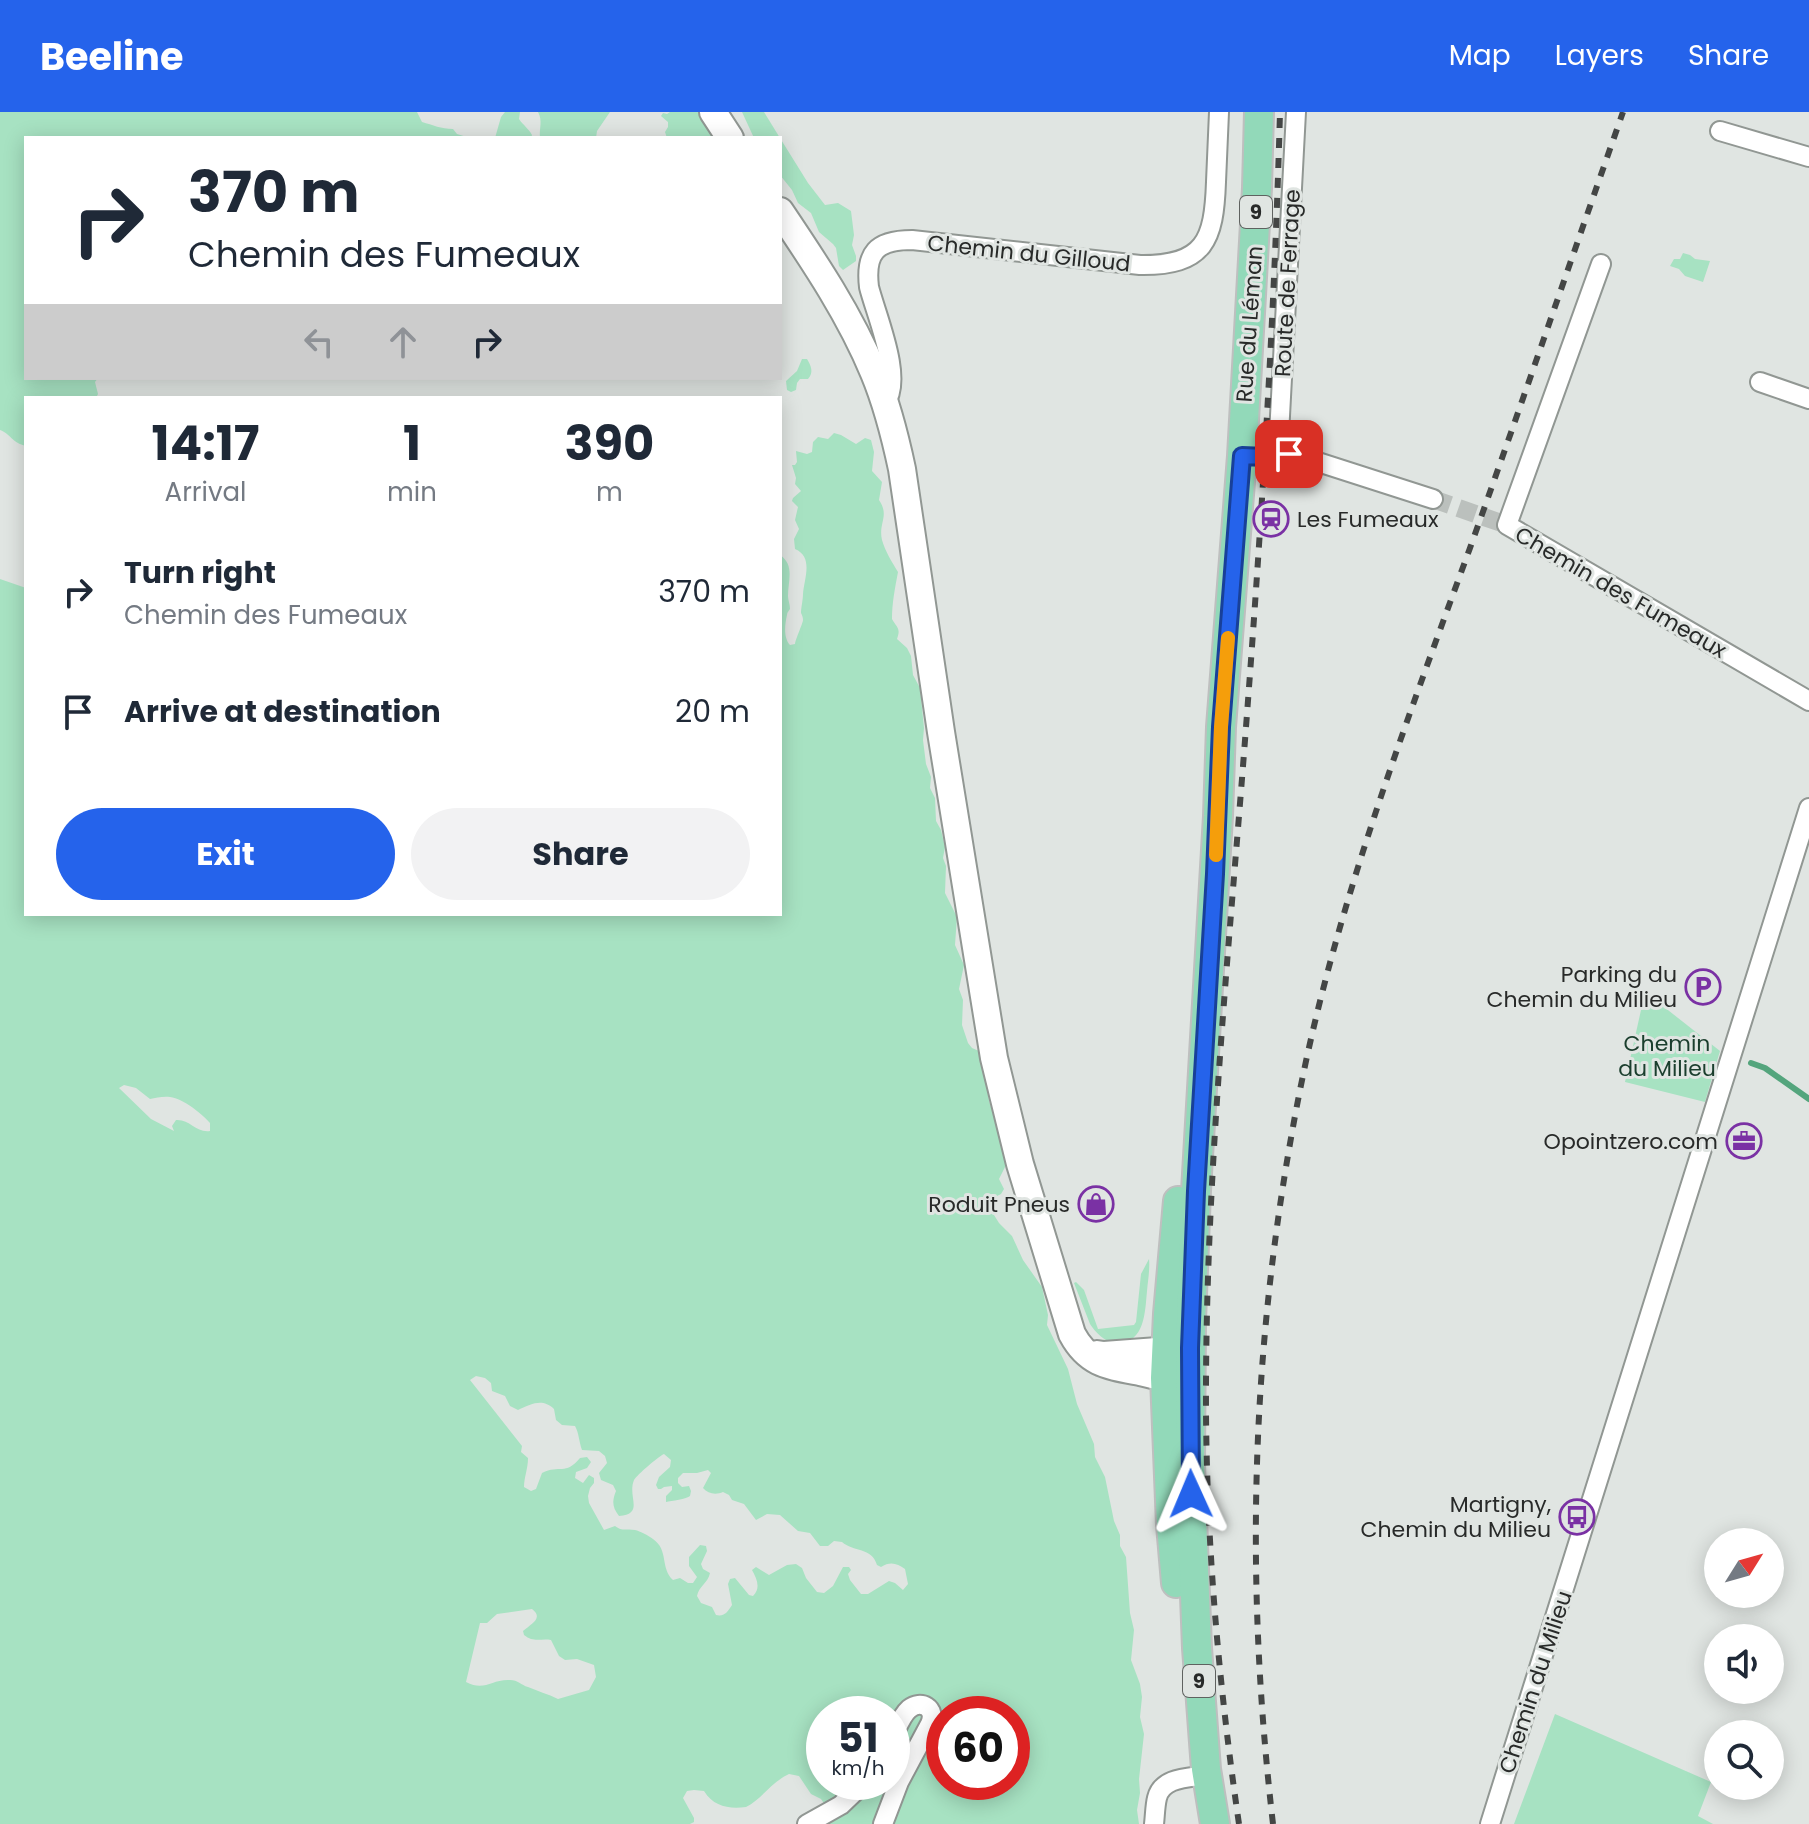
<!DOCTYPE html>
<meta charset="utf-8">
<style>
body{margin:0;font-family:Poppins,sans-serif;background:#f2f2f3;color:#1f2937;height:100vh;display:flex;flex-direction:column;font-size:30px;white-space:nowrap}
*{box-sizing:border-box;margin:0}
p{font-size:26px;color:#747a83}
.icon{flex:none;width:44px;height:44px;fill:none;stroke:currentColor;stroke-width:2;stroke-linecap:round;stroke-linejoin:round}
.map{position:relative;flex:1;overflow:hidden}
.sheet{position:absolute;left:24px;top:284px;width:758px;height:520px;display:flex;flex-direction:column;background:#fff;border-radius:0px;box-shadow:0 4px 20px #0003}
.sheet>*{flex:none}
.hud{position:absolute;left:24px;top:24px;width:758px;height:244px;border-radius:0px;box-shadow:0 4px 20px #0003;background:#fff;color:#1f2937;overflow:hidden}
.needle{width:52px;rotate:53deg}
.tools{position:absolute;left:1704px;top:1416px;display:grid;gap:16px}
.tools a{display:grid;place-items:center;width:80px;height:80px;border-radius:50%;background:#fff;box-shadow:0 4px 20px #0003;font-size:40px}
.speed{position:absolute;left:806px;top:1584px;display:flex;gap:16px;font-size:40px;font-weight:700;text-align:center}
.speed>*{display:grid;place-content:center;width:104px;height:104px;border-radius:50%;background:#fff;box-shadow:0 4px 20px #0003;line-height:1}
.speed small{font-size:20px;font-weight:400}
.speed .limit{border:12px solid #d22;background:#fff;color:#111}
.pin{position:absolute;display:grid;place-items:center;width:68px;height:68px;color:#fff;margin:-34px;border-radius:16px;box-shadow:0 4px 12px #0006}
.me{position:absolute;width:88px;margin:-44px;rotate:359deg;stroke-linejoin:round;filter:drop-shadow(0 0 6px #0008)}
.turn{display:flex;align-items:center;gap:28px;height:168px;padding:0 32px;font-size:36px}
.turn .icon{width:104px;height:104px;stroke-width:2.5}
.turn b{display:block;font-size:56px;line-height:68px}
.lanes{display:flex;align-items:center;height:76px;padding:0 32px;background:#0003;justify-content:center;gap:40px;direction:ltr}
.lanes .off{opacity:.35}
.eta{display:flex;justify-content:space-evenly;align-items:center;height:136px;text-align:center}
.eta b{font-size:48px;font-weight:700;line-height:56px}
.primary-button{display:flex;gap:16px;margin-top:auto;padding:16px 32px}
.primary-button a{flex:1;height:92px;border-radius:48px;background:#2563eb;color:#fff;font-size:32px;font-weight:700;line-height:92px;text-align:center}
.primary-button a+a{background:#f2f2f3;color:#1f2937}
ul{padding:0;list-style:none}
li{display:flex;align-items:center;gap:24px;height:120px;padding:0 32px}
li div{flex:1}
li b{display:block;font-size:30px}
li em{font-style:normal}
header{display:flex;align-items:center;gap:48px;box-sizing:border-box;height:112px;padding:0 40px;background:#2563eb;color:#fff}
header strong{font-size:38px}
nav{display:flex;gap:44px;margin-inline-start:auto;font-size:28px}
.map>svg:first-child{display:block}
.green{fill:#a7e2c2;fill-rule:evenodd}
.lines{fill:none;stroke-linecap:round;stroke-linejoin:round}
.stream{stroke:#54a57d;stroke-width:6}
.street-tunnel{stroke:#bbc0bd;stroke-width:18;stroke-dasharray:18 9;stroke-linecap:butt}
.street-casing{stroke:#919793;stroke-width:22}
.secondary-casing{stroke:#919793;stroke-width:30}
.primary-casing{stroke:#bebfbf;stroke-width:32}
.street{stroke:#fff;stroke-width:18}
.secondary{stroke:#fff;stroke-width:26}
.primary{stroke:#92d9b9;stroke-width:28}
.rail{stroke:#444645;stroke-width:6;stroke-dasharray:10 10;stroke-linecap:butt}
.route-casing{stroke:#184099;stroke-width:20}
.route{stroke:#2563eb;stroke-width:14}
.slow{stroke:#f59e0b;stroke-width:14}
.labels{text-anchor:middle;stroke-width:6;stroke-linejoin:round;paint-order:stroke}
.shield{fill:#e0e5e2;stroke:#5f6260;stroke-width:2}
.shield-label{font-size:20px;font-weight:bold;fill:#282a29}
.street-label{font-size:22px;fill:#282a29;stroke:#e0e5e2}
.poi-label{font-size:22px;fill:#282a29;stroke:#e0e5e2;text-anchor:end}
.park-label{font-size:22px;fill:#1a3e2d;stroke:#e0e5e2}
</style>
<header>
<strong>Beeline</strong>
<nav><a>Map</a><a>Layers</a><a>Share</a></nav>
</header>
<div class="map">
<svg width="1809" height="1712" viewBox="0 0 1809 1712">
<rect width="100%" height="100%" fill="#e0e5e2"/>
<!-- green -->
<g class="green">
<path d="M0,0h417l5,10c11,3 19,7 31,7l4,5 13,4h-444v240h72l-3,4 3,12 -2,4h-70v48c-14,-3 -15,-12 -26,-16z"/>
<path d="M505,0h15l-1,7c4,6 10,10 13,16l-1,3h-36l6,-21z"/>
<path d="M538,0h72l-13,19 -1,7h-56c-1,-10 3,-17 -2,-26z"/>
<polygon points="670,0 701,0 714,26 667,26 665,20 668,15 668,10 661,4 663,1 667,2"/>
<polygon points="742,0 764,0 780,26 754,26"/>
<polygon points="780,26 808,71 825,93 838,91 851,99 854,123 852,133 856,144 856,149 843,158 839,154 836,136 833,132 819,120 811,101 798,91 792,78 780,63"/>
<polygon points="1683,141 1690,143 1695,147 1710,149 1703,170 1685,164 1679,157 1670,154 1674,147 1680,147"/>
<path d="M802,247h5c4,7 7,13 1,20h-8l-3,4 -1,7 -5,2 -4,-2 -1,-9 11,-10z"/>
<path d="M834,321l7,2 15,9 9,-6 6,2 3,12 -2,19 10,11 -3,18c11,16 -1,23 3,40 3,11 10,22 16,32 -3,16 -6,31 -6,47 5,9 9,9 5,20l10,9 4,8 2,19 7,13 4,40 -1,12 3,24 5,13 -1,11 5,10 1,23 5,9 4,17 -2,11 3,8 -1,27 12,24 -2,28 9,20 -5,24 4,11 -1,25 6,18 4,5 7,3 9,15 -1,20 2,15 17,52 -1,14 -6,12 5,10 -3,5 -10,5 -2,8 10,16 13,13 11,24 19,27 6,28 -1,10 21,44 9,35 17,40 1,13 10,20 9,44 6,14v11l6,11 4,56 4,17 -3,30 9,24 2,13 -2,20 4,17 -5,45 1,14 -3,17 2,14h-320l9,-15 -7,-10 -10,-5 -12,-18 -10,-2c-19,9 -27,25 -43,33 -17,2 -32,0 -42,-16l-10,-1 -7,1 -4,7 11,20v4l-4,2h-690v-1245l26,9v326h754v-359c15,10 8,26 8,41 0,4 2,8 2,13 -1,2 -3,3 -3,6 -2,9 -4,22 3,30l5,-1c1,-6 8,-21 8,-24 0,-3 -1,-5 -2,-7 0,-5 2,-13 2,-19 1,-15 11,-37 -8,-45l-1,-10 5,-10 -4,-9 3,-13 -6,-6 1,-3 8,-7 -6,-7 1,-6 -4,-13h3l2,-3 -1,-11 11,3 5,-2 1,-10 5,-5 10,2zM124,973l12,3 14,11c6,-1 13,-3 20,-2 14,2 31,16 40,26v8c-14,2 -20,-12 -34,-11l-4,6 2,5 -23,-12 -32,-31zM476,1264l9,2 6,5 1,8 13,5 5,10 8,4c14,-6 24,-12 36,-1l2,11 6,5 13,1c4,7 4,16 7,24l17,1 6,5 2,7 -8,10 2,7 12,5 3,6c-4,10 -4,16 3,25 26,-2 8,-19 15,-36 3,-5 25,-24 30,-26l7,6 -1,7 -11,10 -3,8 2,4h3l3,-2 8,-1v4l-6,6v6c5,-1 21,-3 24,-6l1,-5 -2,-5 -7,1 -4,-4v-5l5,-5h14l11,-3 3,3 -8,15c5,6 13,7 20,4l6,3 3,5 12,4 12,16 11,-6 13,1 18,16 12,2 10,13h8l6,-5 8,1c11,10 30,5 35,23l4,2c9,-6 16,-4 24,2l3,15 -5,6 -8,-7 -6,-2 -21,13h-7l-11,-14 -2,-6 3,-4 -2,-3h-6l-10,19 -9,7 -7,-1 -11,-14 -4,-10 -6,-4 -9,1 -18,10 -13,-8 -4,3c5,9 9,18 1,26l-4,-1 -14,-17 -5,1 -2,5 4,21c-4,6 -7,12 -16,10l-4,-8 -11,-4 -4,-7c2,-10 11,-13 13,-23l-7,-4 -2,-5 6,-13 -1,-5 -6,-1 -11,12v9l8,11 -4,6h-5l-8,-5 -7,2c-13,-12 -4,-30 -20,-41 -4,-3 -13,-8 -18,-9 -9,-2 -12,2 -20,-4l-11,4 -15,-27 -1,-7 2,-8 4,-5v-5l-5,-3 -6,8 -8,-5 1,-6 11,-4 4,-6 -4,-5 -7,1c-15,18 -20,6 -38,15l-6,16 -5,2 -7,-4c0,-10 4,-18 4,-29l-7,-6 1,-6 -52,-66zM532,1497c12,9 -1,15 -9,22l1,4c10,8 17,3 27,5l8,16 6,4 12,-1 17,6 2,12 -7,13 -31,9c-10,-5 -21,-8 -30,-12 -7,-2 -10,-7 -18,-7 -19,-1 -25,12 -44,2l14,-59h7l10,-9zM824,1602h68v68h-68zM944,1602h68v68h-68z"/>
<polygon points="1645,880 1720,939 1705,990 1625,970"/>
<path d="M1149,1147c1,10 -1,21 -2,32 -2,21 -2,54 -32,52 -10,-1 -20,-11 -25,-19l-16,-41 2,-1 8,8 14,39 36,-4 2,-3 5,-48z"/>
<polygon points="1555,1602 1711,1670 1698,1704 1713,1712 1514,1712"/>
</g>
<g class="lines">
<!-- stream -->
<polyline class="stream" points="1751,951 1765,956 1809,987"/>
<!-- street-tunnel -->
<polyline class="street-tunnel" points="1433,387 1507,413"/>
<defs>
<g id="street">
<polyline points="1720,19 1809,45"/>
<polyline points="1601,152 1507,413 1809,589"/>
<polyline points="1760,270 1809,287"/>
<path d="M885,291c19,-24 -9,-88 -16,-116 -4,-34 7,-47 43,-47l228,25c65,1 74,-25 76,-83 1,-23 2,-47 3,-70"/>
<polyline points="1278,342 1296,0"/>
<path d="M1242,344c17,1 34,-2 51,-2l140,45"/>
<polyline points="807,1712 841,1693 865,1670"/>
<path d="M883,1712l16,-42 31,-58c7,-16 -9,-25 -21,-15 -8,7 -12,20 -17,29"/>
<path d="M1154,1712c1,-8 1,-18 3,-26 5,-21 32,-20 49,-23"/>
<polyline points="1490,1712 1809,696"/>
</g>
<g id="secondary">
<polyline points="713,0 730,26"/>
<path d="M780,99c35,52 70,104 94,162 13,31 21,63 28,96l39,263 53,326 26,106 52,170c16,30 36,32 68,38 14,3 28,7 43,10"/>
<polyline points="1097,1242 1104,1243 1185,1237"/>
</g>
<g id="primary">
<polyline points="1176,1471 1171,1413 1165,1266 1168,1202 1178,1089"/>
<polyline points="1215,1712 1206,1657 1197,1536 1190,1352 1191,1209 1196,1079 1218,704 1221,615 1242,344 1257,76 1259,0"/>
</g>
</defs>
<!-- street casing -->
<use href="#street" class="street-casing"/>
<!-- secondary casing -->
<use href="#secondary" class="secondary-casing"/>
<!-- primary casing -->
<use href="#primary" class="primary-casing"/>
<!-- street -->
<use href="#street" class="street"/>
<!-- secondary -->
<use href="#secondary" class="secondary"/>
<!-- primary -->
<use href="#primary" class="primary"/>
<!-- rail -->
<g class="rail">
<path d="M1239,1712c-20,-137 -32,-274 -33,-412 -1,-216 20,-431 37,-646 17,-218 31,-436 37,-654"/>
<path d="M1273,1712c-29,-250 -22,-487 27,-734 37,-186 105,-364 170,-542 52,-145 102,-291 153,-436"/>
</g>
</g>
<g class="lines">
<defs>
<polyline id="route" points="1191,1382 1190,1236 1196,1079 1215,762 1221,615 1242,344 1265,345 1289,342"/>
</defs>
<!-- route casing -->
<use href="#route" class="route-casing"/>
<!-- route -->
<use href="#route" class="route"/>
<!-- slow -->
<polyline class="slow" points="1216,743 1221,615 1228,526"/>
</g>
<!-- icons -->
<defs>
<symbol id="station-ring" viewBox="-11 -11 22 22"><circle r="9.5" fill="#e0e5e2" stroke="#7a31a4" stroke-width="1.5"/><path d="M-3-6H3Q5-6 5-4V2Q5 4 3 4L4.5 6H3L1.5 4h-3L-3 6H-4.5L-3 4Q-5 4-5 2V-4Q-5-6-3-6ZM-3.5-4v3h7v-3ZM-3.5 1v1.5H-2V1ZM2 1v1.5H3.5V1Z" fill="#7a31a4"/></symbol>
<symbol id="parking-ring" viewBox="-11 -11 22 22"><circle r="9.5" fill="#e0e5e2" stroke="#7a31a4" stroke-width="1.5"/><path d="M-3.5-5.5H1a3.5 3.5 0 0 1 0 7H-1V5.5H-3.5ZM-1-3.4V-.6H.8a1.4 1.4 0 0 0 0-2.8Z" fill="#7a31a4"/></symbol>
<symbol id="office-ring" viewBox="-11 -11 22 22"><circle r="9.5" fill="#e0e5e2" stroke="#7a31a4" stroke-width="1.5"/><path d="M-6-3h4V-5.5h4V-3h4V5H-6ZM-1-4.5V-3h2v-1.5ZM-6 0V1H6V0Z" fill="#7a31a4"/></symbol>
<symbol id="shop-ring" viewBox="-11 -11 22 22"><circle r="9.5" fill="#e0e5e2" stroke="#7a31a4" stroke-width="1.5"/><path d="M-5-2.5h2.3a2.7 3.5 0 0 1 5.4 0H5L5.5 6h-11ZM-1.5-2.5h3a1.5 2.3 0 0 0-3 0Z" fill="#7a31a4"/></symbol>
<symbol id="bus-ring" viewBox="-11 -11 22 22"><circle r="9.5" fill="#e0e5e2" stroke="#7a31a4" stroke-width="1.5"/><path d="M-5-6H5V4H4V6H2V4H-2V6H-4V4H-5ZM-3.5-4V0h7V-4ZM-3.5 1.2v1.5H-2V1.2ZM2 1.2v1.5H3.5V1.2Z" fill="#7a31a4"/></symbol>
</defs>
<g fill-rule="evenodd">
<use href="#station-ring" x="1251" y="387" width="40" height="40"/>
<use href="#parking-ring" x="1683" y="855" width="40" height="40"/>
<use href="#office-ring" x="1724" y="1009" width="40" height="40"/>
<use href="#shop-ring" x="1076" y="1072" width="40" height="40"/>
<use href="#bus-ring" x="1557" y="1385" width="40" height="40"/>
</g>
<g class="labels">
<!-- shield labels -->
<g class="shield">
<rect x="1240" y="84" width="32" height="32" rx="6"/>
<rect x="1183" y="1553" width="32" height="32" rx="6"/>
</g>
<g class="shield-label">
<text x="1256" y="107">9</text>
<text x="1199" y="1576">9</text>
</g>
<!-- street labels -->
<g class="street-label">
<text transform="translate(1029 141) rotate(6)" y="8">Chemin du Gilloud</text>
<text transform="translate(1287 171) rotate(-87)" y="8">Route de Ferrage</text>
<text transform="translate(1249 212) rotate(-86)" y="8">Rue du Léman</text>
<text transform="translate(1621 480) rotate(30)" y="8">Chemin des Fumeaux</text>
<text transform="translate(1535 1570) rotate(-72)" y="8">Chemin du Milieu</text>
</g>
<!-- poi labels -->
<g class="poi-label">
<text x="1297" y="415" text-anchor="start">Les Fumeaux</text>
<text x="1677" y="870">Parking du<tspan x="1677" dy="25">Chemin du Milieu</tspan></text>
<text x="1718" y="1037">Opointzero.com</text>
<text x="1070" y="1100">Roduit Pneus</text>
<text x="1551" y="1400">Martigny,<tspan x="1551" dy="25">Chemin du Milieu</tspan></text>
</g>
<!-- park labels -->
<g class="park-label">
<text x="1667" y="939">Chemin<tspan x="1667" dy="25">du Milieu</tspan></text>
</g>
</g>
</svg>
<div class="tools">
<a><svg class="needle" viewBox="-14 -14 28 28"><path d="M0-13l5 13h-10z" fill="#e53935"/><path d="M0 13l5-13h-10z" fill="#747a83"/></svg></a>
<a><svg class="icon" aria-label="sound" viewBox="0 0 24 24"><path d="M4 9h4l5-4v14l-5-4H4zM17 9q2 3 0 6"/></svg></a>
<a><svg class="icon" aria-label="search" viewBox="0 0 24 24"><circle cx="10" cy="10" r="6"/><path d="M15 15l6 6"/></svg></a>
</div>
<div class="speed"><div>51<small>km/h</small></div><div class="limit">60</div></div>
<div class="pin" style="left:1289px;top:342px;background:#d93025"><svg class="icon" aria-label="arrive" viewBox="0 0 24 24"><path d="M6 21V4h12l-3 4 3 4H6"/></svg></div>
<svg class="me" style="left:1191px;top:1382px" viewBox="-20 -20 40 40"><path d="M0-17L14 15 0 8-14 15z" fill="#2563eb" stroke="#fff" stroke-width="4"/></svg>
<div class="hud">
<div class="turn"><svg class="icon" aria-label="right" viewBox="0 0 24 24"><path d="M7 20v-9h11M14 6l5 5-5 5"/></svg><div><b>370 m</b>Chemin des Fumeaux</div></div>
<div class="lanes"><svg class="icon off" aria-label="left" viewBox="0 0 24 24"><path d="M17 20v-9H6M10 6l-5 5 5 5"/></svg><svg class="icon off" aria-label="ahead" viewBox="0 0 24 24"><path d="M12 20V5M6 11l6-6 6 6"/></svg><svg class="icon" aria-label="right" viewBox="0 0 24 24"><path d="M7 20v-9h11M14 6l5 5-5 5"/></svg></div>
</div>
<section class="sheet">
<div class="eta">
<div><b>14:17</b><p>Arrival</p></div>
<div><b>1</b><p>min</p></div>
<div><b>390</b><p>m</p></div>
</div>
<ul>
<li><svg class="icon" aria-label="right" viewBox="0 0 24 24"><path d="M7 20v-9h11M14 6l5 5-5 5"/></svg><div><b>Turn right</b><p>Chemin des Fumeaux</p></div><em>370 m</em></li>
<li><svg class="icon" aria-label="arrive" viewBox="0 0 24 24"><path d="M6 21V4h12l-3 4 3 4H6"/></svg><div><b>Arrive at destination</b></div><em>20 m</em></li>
</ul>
<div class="primary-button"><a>Exit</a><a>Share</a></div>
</section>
</div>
